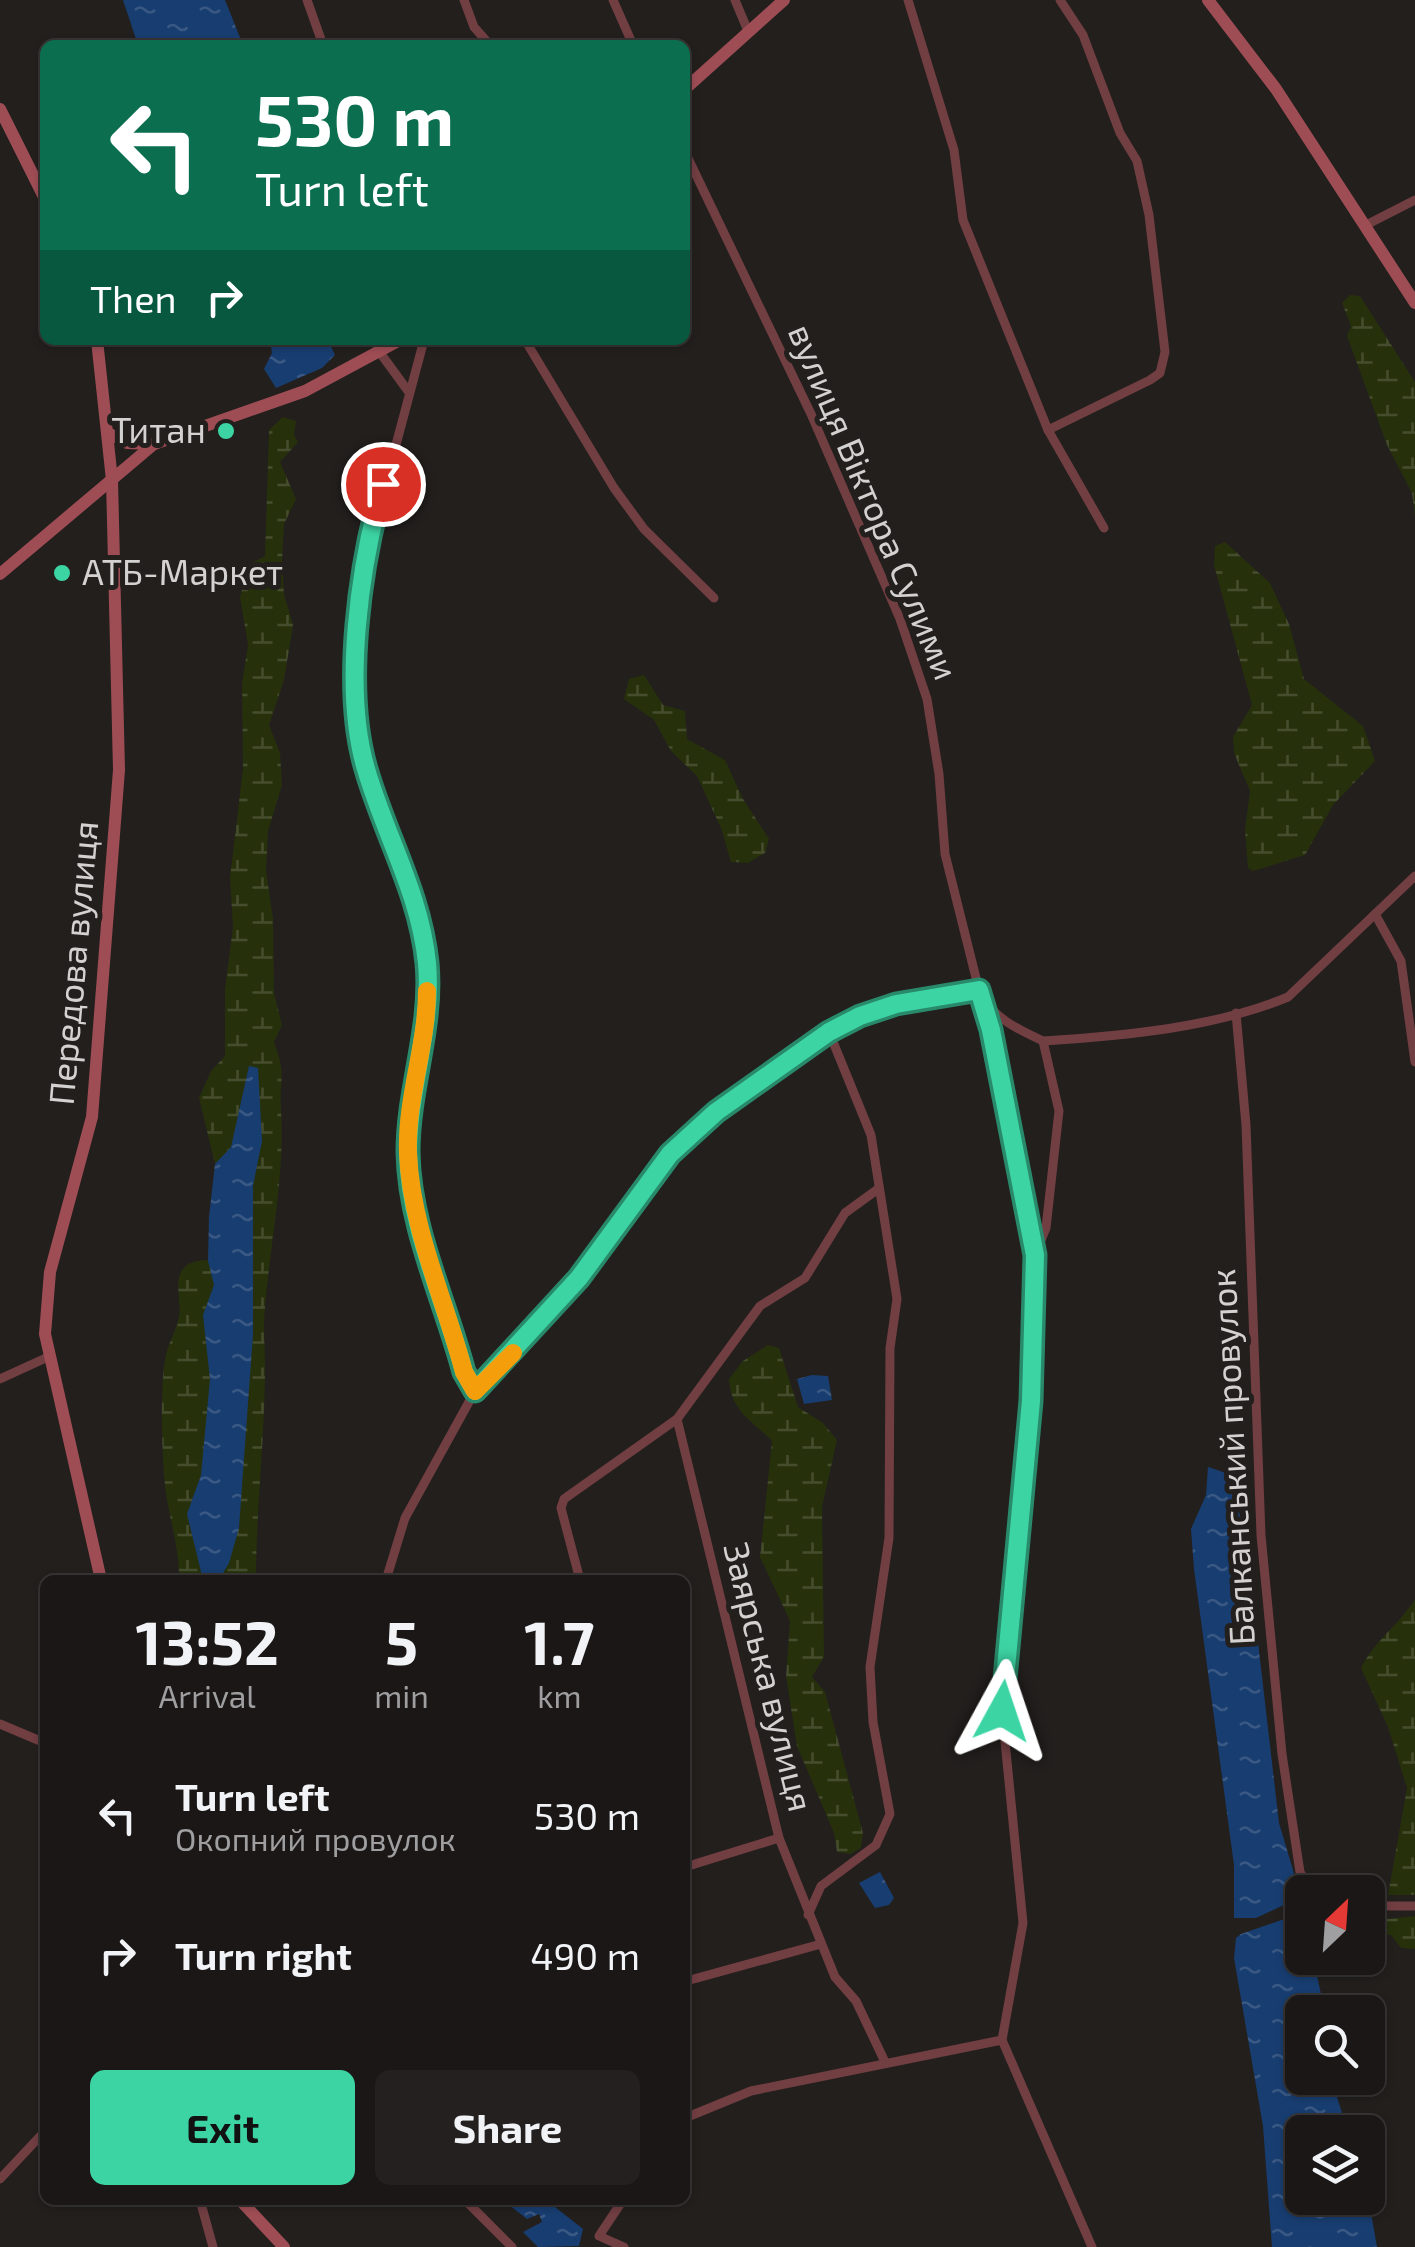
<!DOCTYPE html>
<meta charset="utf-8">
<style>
body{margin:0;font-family:"Exo 2",sans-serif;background:#23201f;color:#f1f3f6;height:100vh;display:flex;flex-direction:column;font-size:38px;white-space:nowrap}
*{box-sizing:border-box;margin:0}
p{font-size:32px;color:#9f9fa1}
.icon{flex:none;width:55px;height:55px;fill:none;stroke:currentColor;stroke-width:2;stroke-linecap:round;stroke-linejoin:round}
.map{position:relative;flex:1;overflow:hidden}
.sheet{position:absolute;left:40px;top:1575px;width:650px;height:630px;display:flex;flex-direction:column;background:#1a1716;border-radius:15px;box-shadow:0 2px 8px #0004,0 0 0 2px #383635}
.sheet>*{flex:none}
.banner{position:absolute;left:40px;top:40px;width:650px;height:305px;border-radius:15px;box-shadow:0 2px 8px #0004,0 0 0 2px #383635;background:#0b6e4f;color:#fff;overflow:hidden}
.needle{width:65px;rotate:25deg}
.tools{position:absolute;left:1285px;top:1875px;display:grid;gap:20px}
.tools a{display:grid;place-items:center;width:100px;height:100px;border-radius:15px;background:#1a1716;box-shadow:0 2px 8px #0004,0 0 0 2px #383635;font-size:50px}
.pin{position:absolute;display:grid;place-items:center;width:85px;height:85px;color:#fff;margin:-42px;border:5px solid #fff;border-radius:50%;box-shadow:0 2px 10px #0007}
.me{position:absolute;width:110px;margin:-55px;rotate:5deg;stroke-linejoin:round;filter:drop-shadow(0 0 8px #0008)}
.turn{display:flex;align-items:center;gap:35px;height:210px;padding:0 50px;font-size:45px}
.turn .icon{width:130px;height:130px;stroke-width:2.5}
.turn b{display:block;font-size:70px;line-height:85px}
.then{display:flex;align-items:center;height:95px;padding:0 50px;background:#0003;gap:20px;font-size:38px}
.eta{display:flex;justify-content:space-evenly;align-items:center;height:170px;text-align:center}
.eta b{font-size:60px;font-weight:700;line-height:70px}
.action{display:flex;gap:20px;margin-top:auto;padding:20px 50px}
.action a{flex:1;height:115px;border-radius:15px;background:#3dd4a3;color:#111;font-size:40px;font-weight:700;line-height:115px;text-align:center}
.action a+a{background:#23201f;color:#f1f3f6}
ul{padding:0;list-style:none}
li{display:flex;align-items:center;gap:30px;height:140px;padding:0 50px}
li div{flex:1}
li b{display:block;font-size:38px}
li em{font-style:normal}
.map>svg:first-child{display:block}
.wetland{fill:url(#wetland-marsh)}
.water{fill:url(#water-ripples)}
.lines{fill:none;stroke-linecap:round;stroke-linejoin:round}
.street{stroke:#713e42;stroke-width:9}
.secondary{stroke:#9f4d55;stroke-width:12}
.route-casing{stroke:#288a6a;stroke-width:25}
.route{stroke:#3dd4a3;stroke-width:18}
.slow{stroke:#f59e0b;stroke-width:18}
.poi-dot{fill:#3dd4a3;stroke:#221f1d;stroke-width:4}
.labels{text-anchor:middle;stroke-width:10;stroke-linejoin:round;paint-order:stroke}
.poi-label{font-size:35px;fill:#d4d2d1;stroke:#221f1d;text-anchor:end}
.street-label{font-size:35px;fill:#d4d2d1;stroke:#221f1d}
</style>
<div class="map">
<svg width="1415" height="2247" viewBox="0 0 1415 2247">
<defs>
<pattern id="wetland-marsh" width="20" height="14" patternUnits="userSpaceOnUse" patternTransform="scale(2.5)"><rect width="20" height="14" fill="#26300b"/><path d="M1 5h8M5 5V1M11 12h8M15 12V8" fill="none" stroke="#454d2e"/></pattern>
<pattern id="water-ripples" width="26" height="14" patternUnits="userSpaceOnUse" patternTransform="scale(2.5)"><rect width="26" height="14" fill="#183d70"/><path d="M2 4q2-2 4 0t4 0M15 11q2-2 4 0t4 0" fill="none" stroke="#395883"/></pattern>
</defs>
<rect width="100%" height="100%" fill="#221f1d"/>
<!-- wetland -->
<g class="wetland">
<polygon points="1350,295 1360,296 1415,382 1415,516 1412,493 1387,445 1347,336 1351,326 1342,303"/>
<path d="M283,417l13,4 -2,14 4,7 -18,20 16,37 -12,25 -2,37 2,33 9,31 -9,55 -15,45 11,28 2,32 -14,46 -2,39 7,49 1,74 8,32 -8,17c13,35 5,35 7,67 4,67 -10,129 -16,197 -2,20 0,40 0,61 0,71 -9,142 -9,213h-77c1,-35 -13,-69 -15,-105 -2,-33 -4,-82 1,-115 2,-15 11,-28 14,-43 4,-21 -15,-56 29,-57l7,-96 -16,-66 12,-27 14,-15v-67l8,-62 -3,-49 13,-110 -1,-84 6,-39 -8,-48 8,-32 17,-9 4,-126z"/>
<polygon points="1225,542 1270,583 1289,624 1304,679 1363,726 1375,761 1333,805 1305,855 1253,871 1248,868 1245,830 1250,791 1234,753 1233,737 1252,705 1214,565 1215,546"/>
<polygon points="644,675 663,705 685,711 687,739 725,760 743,799 769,839 765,853 748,863 731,862 721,828 697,776 671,751 654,720 624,699 629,679"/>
<path d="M768,1345l11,3 19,59 25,16 14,17 -15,67 2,150 -12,20 13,15 38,141 -2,15 -11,6 -13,-2 -3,-19 -37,-87 -11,-70 4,-55 -30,-64 12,-116c-22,-22 -41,-30 -43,-62l14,-18z"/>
<path d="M1415,1599v296h-27l19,-107 -19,-61 -27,-59c14,-28 38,-43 54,-69z"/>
<polygon points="1415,1916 1415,1949 1401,1948 1391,1935 1368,1932 1368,1921"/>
</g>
<!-- water -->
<g class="water">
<polygon points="123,0 225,0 243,45 138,45"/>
<polygon points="270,340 328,340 335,355 322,368 276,388 264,369 272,353"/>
<polygon points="249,1066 258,1068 262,1141 253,1186 253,1334 239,1528 229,1563 219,1580 203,1580 187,1514 201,1475 210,1379 203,1315 214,1285 208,1261 209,1217 215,1164 231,1147"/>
<polygon points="812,1375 828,1376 832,1400 804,1404 797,1379"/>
<polygon points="1208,1467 1229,1474 1246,1539 1279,1823 1301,1897 1256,1918 1234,1918 1234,1865 1194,1569 1191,1529 1206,1495"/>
<polygon points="880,1872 894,1898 889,1905 875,1908 859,1883"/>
<polygon points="1290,1917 1302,1917 1302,1958 1313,1958 1325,2012 1302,2012 1302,2078 1331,2078 1348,2132 1302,2132 1302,2198 1368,2196 1377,2247 1272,2247 1263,2126 1234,1958 1236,1938 1241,1934"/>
<polygon points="503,2200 546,2200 583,2229 579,2246 538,2247 523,2232 542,2222 539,2214 527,2219"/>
</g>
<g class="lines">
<!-- street -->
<g class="street">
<polyline points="307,0 323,45"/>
<polyline points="464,0 474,27 490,45"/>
<polyline points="613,0 633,45"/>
<polyline points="735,0 748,31"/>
<polyline points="908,0 954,150 963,220 1048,430 1104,528"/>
<path d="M685,152l126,262 89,205 27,80 12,75 6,80 34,136c12,27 38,39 64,51l16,70 -13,117 -11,27 -4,146 -29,310 21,212 -21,117 90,207"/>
<polyline points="1366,225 1415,200"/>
<polyline points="424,340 366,557 357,712 366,772 415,897 427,965 425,1030 417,1061 408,1154 418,1217 464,1372 475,1391"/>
<polyline points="525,340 614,488 644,529 714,598"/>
<polyline points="381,354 408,391"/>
<polyline points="1048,430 1150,380 1160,373 1165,352 1149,215 1137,161 1120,133 1083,35 1060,0"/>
<polyline points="1375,914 1401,961 1415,1062"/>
<polyline points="986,1007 1035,1255"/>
<polyline points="1236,1013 1246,1125 1261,1535 1282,1754 1300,1872 1312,1892"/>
<path d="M1043,1041c80,-5 170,-13 245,-44l127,-121"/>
<polyline points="0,1379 48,1357"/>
<polyline points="677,1419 779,1838 835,1977 856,2001 885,2062"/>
<polyline points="386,1580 405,1518 475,1391 579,1277 629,1204 692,1131 829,1032 860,1015 896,1003 979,990"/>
<polyline points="580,1580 561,1508 564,1499 677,1419 760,1306 805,1278 845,1213 878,1189"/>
<polyline points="0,1724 45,1743"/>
<polyline points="685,1867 779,1838"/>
<polyline points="1368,1906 1415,1906"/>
<polyline points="808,1915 821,1886 876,1845 890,1814 873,1722 870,1667 889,1538 890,1348 897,1299 871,1135 829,1032"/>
<polyline points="690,1980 821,1944"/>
<polyline points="685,2118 751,2091 1002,2040"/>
<polyline points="0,2179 45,2131"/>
<polyline points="200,2200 213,2247"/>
<polyline points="465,2200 512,2247"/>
<polyline points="623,2200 599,2236 624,2247"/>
</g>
<!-- secondary -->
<g class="secondary">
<polyline points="1208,0 1276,89 1415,303"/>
<polyline points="685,89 784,0"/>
<polyline points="0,109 45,199"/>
<polyline points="97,340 112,480 119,770 92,1117 50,1272 45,1334 101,1580"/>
<polyline points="108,433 127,443 154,444"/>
<polyline points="0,574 154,444 305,391 400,340"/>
<polyline points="240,2200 284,2247"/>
</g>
</g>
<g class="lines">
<defs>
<path id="route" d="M383,484c-23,80 -41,204 -17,285 19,66 54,124 61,194 6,64 -19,125 -19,189 1,75 37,148 56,220l11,19 104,-113 91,-124 46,-42 113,-80 31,-16 36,-12 83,-14 12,40 44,225 -4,146 -29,310"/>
</defs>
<!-- route casing -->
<use href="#route" class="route-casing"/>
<!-- route -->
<use href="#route" class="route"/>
<!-- slow -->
<path class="slow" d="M427,991c0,55 -21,107 -19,162 3,75 37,147 56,219l11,19 38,-38"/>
</g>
<!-- markers -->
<g class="poi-dot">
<circle cx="226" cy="431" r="10"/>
<circle cx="62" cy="573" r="10"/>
</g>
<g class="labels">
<!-- poi labels -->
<g class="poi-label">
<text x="206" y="443">Титан</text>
<text x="82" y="585" text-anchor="start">АТБ-Маркет</text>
</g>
<!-- street labels -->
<g class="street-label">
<text transform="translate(873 502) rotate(67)" y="12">вулиця Віктора Сулими</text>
<text transform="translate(74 963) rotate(-85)" y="12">Передова вулиця</text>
<text transform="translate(1233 1457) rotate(-93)" y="12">Балканський провулок</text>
<text transform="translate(768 1677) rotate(76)" y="12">Заярська вулиця</text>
</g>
</g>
</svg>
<div class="tools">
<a><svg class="needle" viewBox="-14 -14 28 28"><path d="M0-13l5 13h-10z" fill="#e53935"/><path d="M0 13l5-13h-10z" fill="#9f9fa1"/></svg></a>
<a><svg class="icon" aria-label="search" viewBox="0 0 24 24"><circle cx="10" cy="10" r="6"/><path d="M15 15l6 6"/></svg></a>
<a><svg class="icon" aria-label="layers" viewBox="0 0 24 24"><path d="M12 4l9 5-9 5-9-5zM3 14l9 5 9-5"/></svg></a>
</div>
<div class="pin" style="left:383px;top:484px;background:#d93025"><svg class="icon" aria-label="arrive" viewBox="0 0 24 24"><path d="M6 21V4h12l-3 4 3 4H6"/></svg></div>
<svg class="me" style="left:1002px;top:1711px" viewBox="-20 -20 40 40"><path d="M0-17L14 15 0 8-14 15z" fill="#3dd4a3" stroke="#fff" stroke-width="4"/></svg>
<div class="banner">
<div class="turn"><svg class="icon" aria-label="left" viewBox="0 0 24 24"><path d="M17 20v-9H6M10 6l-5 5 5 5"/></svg><div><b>530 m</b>Turn left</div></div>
<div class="then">Then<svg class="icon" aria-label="right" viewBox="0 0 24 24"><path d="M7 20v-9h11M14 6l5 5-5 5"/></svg></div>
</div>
<section class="sheet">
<div class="eta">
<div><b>13:52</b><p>Arrival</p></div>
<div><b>5</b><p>min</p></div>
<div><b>1.7</b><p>km</p></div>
</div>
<ul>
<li><svg class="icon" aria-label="left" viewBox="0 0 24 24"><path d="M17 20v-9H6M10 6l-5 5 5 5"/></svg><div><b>Turn left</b><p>Окопний провулок</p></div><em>530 m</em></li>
<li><svg class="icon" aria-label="right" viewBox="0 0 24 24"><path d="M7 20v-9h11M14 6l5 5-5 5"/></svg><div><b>Turn right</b></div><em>490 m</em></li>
</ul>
<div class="action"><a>Exit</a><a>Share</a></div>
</section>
</div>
